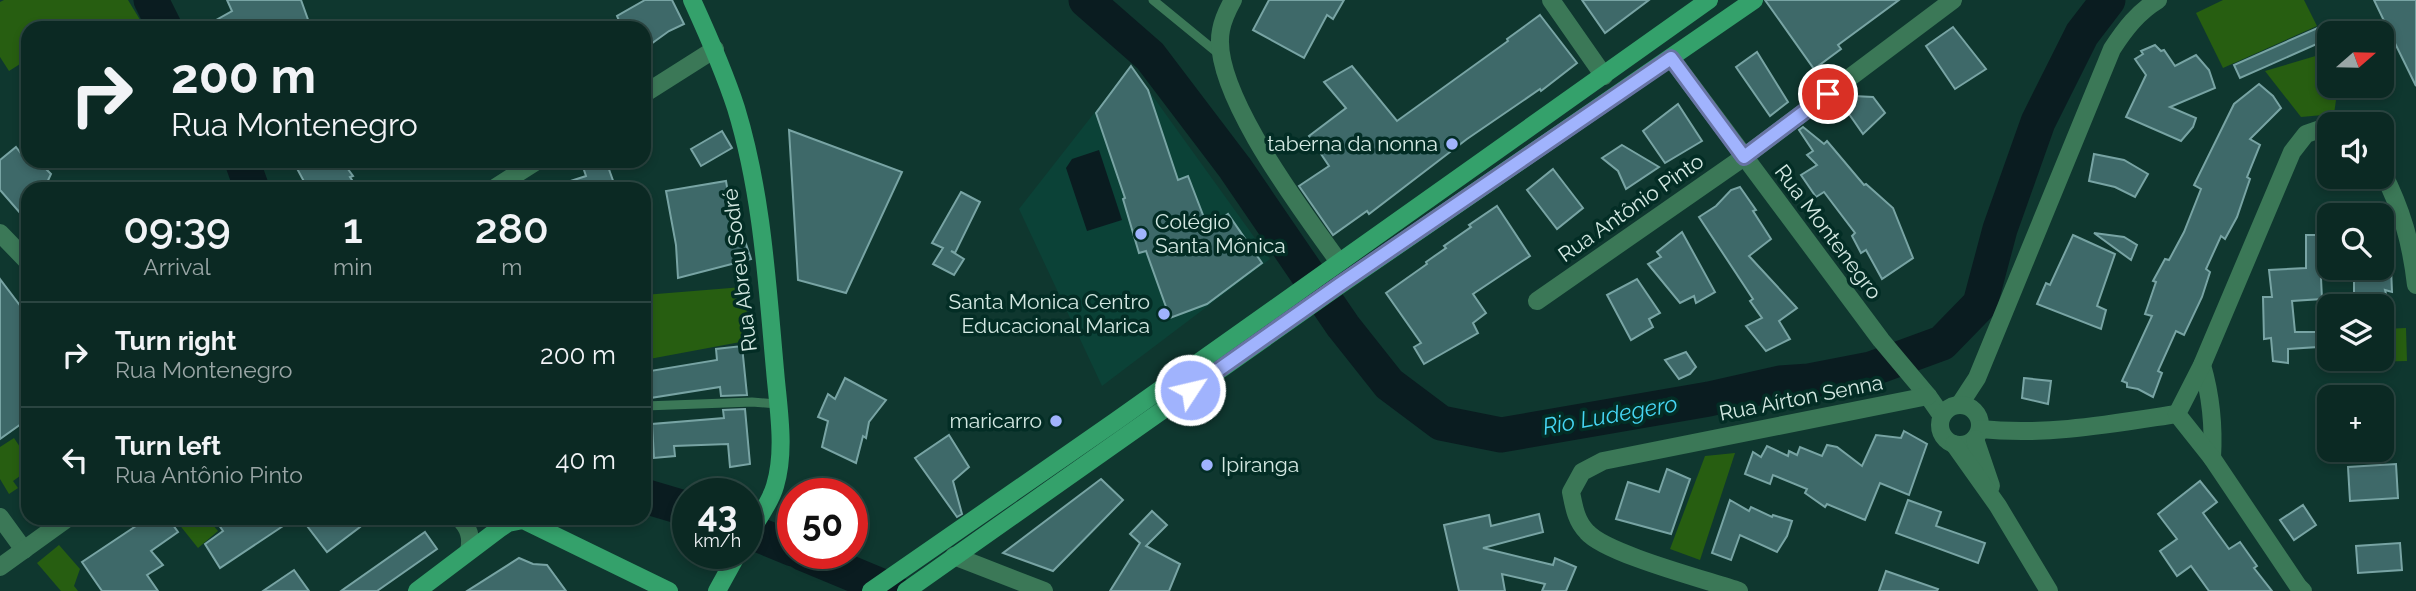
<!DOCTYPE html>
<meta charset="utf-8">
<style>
body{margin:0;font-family:Raleway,sans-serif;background:#14312b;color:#f1f3f6;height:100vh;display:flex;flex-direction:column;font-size:26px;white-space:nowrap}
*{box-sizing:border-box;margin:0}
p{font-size:23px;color:#9aa6a6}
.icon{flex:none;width:38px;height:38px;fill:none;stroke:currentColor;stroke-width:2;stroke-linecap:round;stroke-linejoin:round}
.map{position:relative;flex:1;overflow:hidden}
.drawer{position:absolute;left:21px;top:182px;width:630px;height:343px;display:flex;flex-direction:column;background:#0b2923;border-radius:21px;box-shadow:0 4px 10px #0003,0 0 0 2px #2b4541}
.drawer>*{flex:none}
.guide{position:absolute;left:21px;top:21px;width:630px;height:147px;border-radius:21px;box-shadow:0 4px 10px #0003,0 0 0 2px #2b4541;background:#0b2923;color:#f1f3f6;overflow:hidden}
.needle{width:46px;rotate:70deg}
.buttons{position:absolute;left:2317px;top:21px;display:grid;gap:14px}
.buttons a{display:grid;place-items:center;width:77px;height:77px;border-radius:14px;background:#0b2923;box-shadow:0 4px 10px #0003,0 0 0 2px #2b4541;font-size:35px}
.speed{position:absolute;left:672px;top:478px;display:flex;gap:14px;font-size:35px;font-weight:700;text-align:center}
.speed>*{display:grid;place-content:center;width:91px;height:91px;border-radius:50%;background:#0b2923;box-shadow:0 4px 10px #0003,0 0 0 2px #2b4541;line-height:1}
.speed small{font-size:18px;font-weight:400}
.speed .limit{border:10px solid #d22;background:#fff;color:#111}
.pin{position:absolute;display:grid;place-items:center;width:60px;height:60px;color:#fff;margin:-30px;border:4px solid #fff;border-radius:50%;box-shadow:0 2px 7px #0007}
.me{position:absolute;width:77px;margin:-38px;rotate:55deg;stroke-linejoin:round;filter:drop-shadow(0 0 5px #0008)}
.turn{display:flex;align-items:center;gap:24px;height:147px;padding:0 35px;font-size:32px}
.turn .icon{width:91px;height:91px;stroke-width:2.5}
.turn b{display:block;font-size:49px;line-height:60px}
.eta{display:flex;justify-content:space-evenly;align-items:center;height:119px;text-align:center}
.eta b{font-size:42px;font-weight:600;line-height:49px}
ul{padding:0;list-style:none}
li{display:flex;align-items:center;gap:21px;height:105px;padding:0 35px;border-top:2px solid #2b4541}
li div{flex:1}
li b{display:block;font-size:26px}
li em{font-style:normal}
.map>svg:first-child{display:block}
.built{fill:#0b4237}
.green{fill:#275e11}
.water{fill:#0a1c20}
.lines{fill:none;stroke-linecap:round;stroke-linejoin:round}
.river{stroke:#0a1c20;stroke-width:35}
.building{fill:#3e6969;stroke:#78a4a4;stroke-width:2}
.lane{stroke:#3b7857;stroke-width:9}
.street{stroke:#3b7857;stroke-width:18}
.secondary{stroke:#34a16b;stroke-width:18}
.route-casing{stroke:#6874a4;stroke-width:18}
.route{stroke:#a0b3fd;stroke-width:12}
.poi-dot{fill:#a0b3fd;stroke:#032d25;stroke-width:2.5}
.labels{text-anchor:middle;stroke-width:7;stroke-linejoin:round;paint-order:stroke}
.poi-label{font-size:21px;fill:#d4e9e3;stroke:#032d25;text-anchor:end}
.street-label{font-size:21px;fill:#d4e9e3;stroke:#032d25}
.water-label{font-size:23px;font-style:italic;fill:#46d6f4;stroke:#032d25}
</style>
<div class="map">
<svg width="2416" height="591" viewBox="0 0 2416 591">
<rect width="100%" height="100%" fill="#0f372f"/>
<!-- built -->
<polygon class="built" points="1131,66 1270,259 1102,386 1019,209"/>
<!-- green -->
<g class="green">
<polygon points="4,0 128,0 145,28 28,28 28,59 9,71 0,57 0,2"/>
<polygon points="2223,0 2304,0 2317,26 2223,68 2196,13"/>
<polygon points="2329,52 2329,86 2338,86 2334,114 2301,117 2265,71"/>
<polygon points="743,287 751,340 644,360 644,295"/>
<polygon points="2406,328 2407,361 2326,363 2324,331 2329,330 2329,359 2382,359 2382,329"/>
<polygon points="14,438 24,453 20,476 13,481 18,488 9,494 0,479 0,447"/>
<polygon points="1735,453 1700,560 1670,549 1705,456"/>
<polygon points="174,518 207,518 218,531 198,548"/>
<polygon points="59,545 80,569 74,586 78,591 61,591 37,563"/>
</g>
<!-- water -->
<polygon class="water" points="1099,150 1122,220 1087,231 1066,168 1072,159"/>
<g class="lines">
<!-- river -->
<g class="river">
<polyline points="151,0 165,28"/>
<polyline points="1086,0 1150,56 1235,168 1343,326 1389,384 1441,423 1501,435 1709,399 1780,383 1809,381 1871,369 1942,343 1980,304 2000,229 2038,122 2082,34 2108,0"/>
<polyline points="242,161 252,189"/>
<polyline points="644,496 688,509"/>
<polyline points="747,530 793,549"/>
<polyline points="802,553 893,591"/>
</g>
</g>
<!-- building -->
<g class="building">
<polygon points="227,0 301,0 311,28 288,28 283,20 268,20 250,28 202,28 232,11"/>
<polygon points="645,0 672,0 684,24 669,31 644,49 644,28 622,28 617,16"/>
<polygon points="1269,0 1344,0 1333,19 1327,15 1304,58 1253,30"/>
<polygon points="1582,0 1649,0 1605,33"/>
<polygon points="1765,0 1899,0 1838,45 1841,49 1814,69"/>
<polygon points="2374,0 2416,0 2416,86 2388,29"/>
<polygon points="1540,15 1577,63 1541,91 1540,89 1467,139 1369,214 1367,211 1333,235 1299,186 1329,166 1309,136 1346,108 1324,82 1352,66 1397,121 1508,41 1507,39"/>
<polygon points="2322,26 2328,39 2240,78 2234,65"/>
<polygon points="1953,27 1986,69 1955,89 1926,46"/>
<polygon points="2155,45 2161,51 2164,50 2175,66 2196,55 2209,70 2215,88 2170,107 2196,118 2193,127 2181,141 2126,117 2146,75 2135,59 2143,54 2141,51"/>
<polygon points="1757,52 1788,102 1770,116 1736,67"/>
<polygon points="1131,66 1148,90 1178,180 1188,176 1208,228 1228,214 1262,263 1207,304 1170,318 1146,251 1139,253 1123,199 1125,198 1096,113"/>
<polygon points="2259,84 2273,96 2281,108 2250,139 2260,145 2247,177 2250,179 2237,217 2225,239 2221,236 2206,269 2210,272 2202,297 2184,335 2176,331 2158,371 2162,373 2153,397 2138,389 2127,387 2127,383 2122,381 2152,316 2145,314 2156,282 2153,281 2165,259 2169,260 2184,232 2201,189 2194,185 2234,104"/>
<polygon points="1853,96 1873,97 1885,113 1863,134 1842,104"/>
<polygon points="1678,104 1702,141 1665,163 1643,131"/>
<polygon points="1803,127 1824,144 1827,141 1864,185 1866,184 1893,208 1913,258 1882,279 1866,250 1861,253 1852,236 1855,233 1824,192 1816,197 1801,175 1817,165 1807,155 1813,151 1799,130"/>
<polygon points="789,130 902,172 846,293 798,280"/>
<polygon points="722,131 732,148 701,166 691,149"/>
<polygon points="1622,145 1659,167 1626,189 1618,171 1602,158"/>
<polygon points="16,147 27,161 38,161 51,174 44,189 28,189 28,222 0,190 0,160"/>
<polygon points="2094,154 2124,160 2148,174 2135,197 2115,187 2089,181"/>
<polygon points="293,161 342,161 353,176 350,177 358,189 308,189"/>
<polygon points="581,161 606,161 616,189 555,189 555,186 586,176"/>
<polygon points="1553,169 1583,208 1557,229 1527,190"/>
<polygon points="726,181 735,233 742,232 751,259 678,278 676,245 666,191"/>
<polygon points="1740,187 1756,210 1753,211 1771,239 1749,256 1797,308 1779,321 1790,339 1766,351 1746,326 1762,318 1750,301 1753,299 1699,217 1716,206 1731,190"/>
<polygon points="961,192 980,202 955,253 951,251 964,259 954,275 933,264 943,248 932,243"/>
<polygon points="1497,206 1530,256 1473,294 1486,313 1473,323 1478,333 1424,364 1414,347 1421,343 1386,293 1427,264 1426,262 1446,248 1444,246 1471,227 1469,225"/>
<polygon points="1682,232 1715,292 1696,303 1694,296 1680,303 1648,264 1661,257 1657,252"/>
<polygon points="2094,233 2124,237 2137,245 2131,260"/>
<polygon points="2073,235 2115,254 2097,306 2106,310 2101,329 2037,304 2046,283 2050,285"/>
<polygon points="2306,235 2319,235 2322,299 2292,301 2295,332 2318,332 2318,347 2288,349 2288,363 2273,361 2271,338 2264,339 2263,297 2272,297 2269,270 2306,268"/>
<polygon points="2354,268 2391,268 2392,292 2385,290 2389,306 2354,306"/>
<polygon points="0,279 28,316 28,419 0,439"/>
<polygon points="1637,279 1660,313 1649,319 1653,327 1631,340 1607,295"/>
<polygon points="742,346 747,395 721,396 720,387 644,399 644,372 717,360 716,349"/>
<polygon points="1686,352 1696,367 1690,374 1679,379 1665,360"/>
<polygon points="845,378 886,400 869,422 866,438 863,436 856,463 822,447 828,421 818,417 828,394 835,399"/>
<polygon points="2024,378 2051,381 2048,404 2022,398"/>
<polygon points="745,409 750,464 730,467 728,444 674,446 675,456 654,458 652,424 724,418 723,410"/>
<polygon points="1904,431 1927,444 1909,495 1880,483 1865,520 1827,504 1825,507 1805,493 1807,489 1773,475 1770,484 1745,474 1753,452 1761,457 1767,446 1788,456 1789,451 1797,455 1800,447 1822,456 1827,445 1837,447 1862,466 1876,435 1901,438"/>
<polygon points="949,435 969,467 953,481 962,514 957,517 915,458"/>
<polygon points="2396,464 2398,498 2350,501 2348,467"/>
<polygon points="1667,469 1690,479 1671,534 1616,519 1628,482 1659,492"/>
<polygon points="1101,479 1123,500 1053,571 1003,553"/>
<polygon points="2200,481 2217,502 2203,513 2229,549 2240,542 2257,566 2254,568 2272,591 2209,591 2191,566 2177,576 2160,551 2177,539 2158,514"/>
<polygon points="1730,500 1749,511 1751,507 1772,517 1773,515 1792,521 1787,536 1777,552 1740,535 1731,560 1712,553"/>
<polygon points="1908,500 1941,512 1936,526 1985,543 1978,563 1896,533"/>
<polygon points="2303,505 2316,525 2294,540 2280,520"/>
<polygon points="1152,511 1167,525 1146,546 1180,564 1169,591 1110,591 1140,543 1130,534"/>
<polygon points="1539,514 1543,532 1483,548 1553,565 1555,558 1576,567 1566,591 1542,591 1545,584 1502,574 1505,591 1459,591 1444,525 1489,515 1491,526"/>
<polygon points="148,518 168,518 178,532 151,551 163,565 147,575 158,591 102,591 82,562"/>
<polygon points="214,518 295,518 220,568 205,544 223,531"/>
<polygon points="301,518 353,518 360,527 327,552"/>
<polygon points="425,532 437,549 377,591 341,591"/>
<polygon points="2400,543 2402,570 2358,573 2356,546"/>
<polygon points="519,558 533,564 547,565 566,591 467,591"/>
<polygon points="294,570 309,591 263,591"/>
<polygon points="1886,571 1938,589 1937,591 1879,591"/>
</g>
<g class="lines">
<!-- lane -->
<g class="lane">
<polyline points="1153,0 1219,54"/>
<polyline points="645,406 752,402 777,404"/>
</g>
<!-- street -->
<g class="street">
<path d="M1233,0c-5,9 -10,19 -12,30 -12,59 83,183 118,232"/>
<polyline points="1551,0 1604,76"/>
<polyline points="1671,58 1881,340 1928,396 1942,416"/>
<polyline points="644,94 715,49"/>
<path d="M2382,171c20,39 29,71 34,114"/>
<polyline points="493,189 537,161"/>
<polyline points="0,233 28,262"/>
<polyline points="1537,301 1744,157 1953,0"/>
<path d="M2202,365c9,31 12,60 10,93"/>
<path d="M1960,404l17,-26 135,-329c13,-20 26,-37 46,-49"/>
<circle cx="1960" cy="425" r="20"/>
<path d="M1980,429c67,7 131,-5 197,-15"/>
<polyline points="1975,439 1991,486"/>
<polyline points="1954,444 1998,506 2049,591"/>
<polyline points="0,517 24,550"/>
<path d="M459,518c10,10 13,19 10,33"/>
<polyline points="954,556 1044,591"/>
<polyline points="0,567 68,518"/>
<path d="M1739,591c-32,-11 -133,-37 -152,-59 -11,-11 -13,-25 -16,-40l11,-20 21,-11 325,-65"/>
<polyline points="2303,591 2298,586 2212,458 2177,414 2202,365 2292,152 2306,134 2329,126"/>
</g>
<!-- secondary -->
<g class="secondary">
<path d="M692,0c16,35 32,71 44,108 26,85 31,174 39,262 3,37 11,80 0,116 -5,18 -19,35 -28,51"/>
<polyline points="417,591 499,529 508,523 523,520 669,591"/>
<polyline points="717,591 738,553"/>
<polyline points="871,591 1116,421 1709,0"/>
<polyline points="906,591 1340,285 1754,0"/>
</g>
</g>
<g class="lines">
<defs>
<polyline id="route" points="1190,390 1339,285 1671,58 1744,157 1828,94"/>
</defs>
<!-- route casing -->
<use href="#route" class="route-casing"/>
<!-- route -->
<use href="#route" class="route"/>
</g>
<!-- markers -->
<g class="poi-dot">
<circle cx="1452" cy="144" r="7"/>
<circle cx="1141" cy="234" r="7"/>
<circle cx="1164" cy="314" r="7"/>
<circle cx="1056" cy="421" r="7"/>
<circle cx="1207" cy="465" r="7"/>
</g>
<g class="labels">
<!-- poi labels -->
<g class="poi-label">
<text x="1438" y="151">taberna da nonna</text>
<text x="1155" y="229" text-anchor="start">Colégio<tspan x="1155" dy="24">Santa Mônica</tspan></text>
<text x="1150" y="309">Santa Monica Centro<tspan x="1150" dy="24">Educacional Marica</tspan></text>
<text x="1042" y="428">maricarro</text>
<text x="1221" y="472" text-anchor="start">Ipiranga</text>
</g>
<!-- street labels -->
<g class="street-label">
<text transform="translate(1631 208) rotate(-35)" y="7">Rua Antônio Pinto</text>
<text transform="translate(1828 232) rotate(53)" y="7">Rua Montenegro</text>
<text transform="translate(740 270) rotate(-97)" y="7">Rua Abreu Sodré</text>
<text transform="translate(1801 398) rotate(-11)" y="7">Rua Aírton Senna</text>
</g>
<!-- water labels -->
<g class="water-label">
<text transform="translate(1610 415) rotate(-10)" y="8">Rio Ludegero</text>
</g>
</g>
</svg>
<div class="buttons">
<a><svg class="needle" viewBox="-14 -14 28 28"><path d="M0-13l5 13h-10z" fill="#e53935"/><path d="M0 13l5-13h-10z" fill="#9aa6a6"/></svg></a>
<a><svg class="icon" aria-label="sound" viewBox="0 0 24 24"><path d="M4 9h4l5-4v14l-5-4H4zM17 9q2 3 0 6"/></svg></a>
<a><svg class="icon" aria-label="search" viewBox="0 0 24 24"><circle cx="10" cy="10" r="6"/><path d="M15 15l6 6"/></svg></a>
<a><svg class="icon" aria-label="layers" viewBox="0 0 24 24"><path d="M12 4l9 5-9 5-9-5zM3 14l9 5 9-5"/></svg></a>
<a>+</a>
</div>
<div class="speed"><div>43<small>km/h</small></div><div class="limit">50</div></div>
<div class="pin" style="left:1828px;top:94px;background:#d93025"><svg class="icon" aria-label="arrive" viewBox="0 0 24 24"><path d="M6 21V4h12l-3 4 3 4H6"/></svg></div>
<svg class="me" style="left:1190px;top:390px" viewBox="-20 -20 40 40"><circle r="17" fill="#a0b3fd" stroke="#fff" stroke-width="3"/><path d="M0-11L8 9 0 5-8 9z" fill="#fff"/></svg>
<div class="guide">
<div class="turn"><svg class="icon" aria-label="right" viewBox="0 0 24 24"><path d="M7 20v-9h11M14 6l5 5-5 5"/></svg><div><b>200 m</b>Rua Montenegro</div></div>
</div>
<section class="drawer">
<div class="eta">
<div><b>09:39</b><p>Arrival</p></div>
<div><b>1</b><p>min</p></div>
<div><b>280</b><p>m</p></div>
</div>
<ul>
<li><svg class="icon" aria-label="right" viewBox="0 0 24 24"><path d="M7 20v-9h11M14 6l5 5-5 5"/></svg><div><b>Turn right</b><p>Rua Montenegro</p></div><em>200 m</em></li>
<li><svg class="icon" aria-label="left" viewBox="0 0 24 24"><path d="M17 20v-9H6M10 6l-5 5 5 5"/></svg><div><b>Turn left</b><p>Rua Antônio Pinto</p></div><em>40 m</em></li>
</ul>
</section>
</div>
